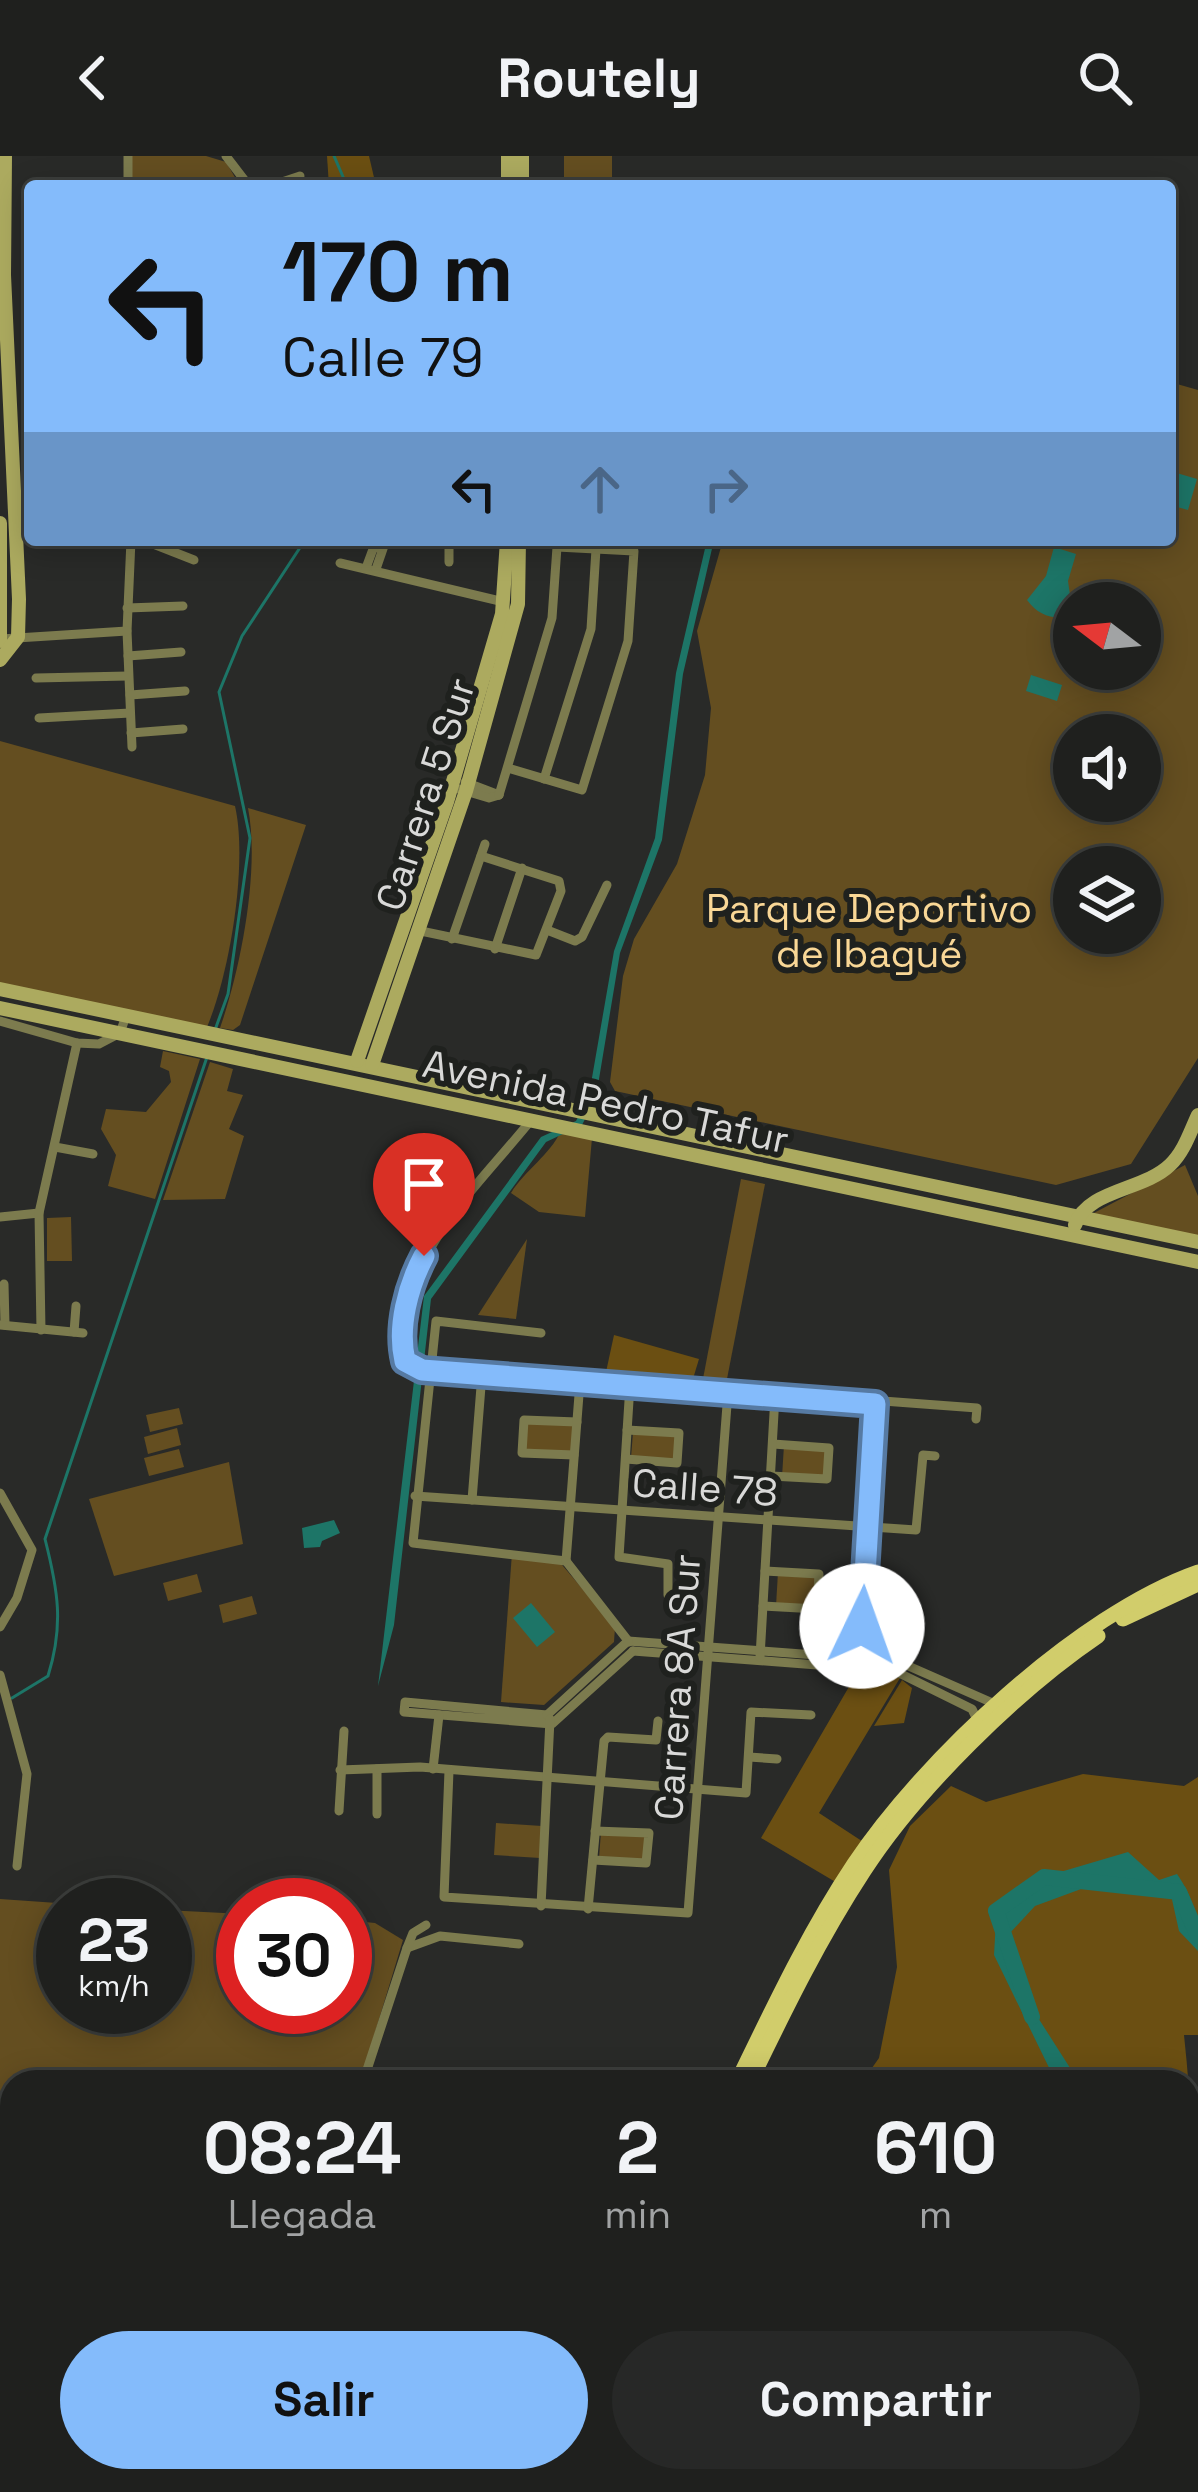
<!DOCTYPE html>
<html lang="es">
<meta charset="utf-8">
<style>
body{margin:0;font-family:"Space Grotesk",sans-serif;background:#272827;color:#f1f3f6;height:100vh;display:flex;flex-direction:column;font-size:45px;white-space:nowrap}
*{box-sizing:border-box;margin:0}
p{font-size:39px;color:#a1a3a4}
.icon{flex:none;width:66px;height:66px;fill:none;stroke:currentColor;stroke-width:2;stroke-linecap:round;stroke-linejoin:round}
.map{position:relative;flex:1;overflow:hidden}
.side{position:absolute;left:0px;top:1914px;width:1200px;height:423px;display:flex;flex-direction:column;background:#1f201e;border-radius:36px 36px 0 0;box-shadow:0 6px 30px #0003,0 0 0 3px #3c3e3c}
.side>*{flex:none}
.hud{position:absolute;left:24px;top:24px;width:1152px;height:366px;border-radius:12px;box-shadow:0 6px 30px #0003,0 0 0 3px #3c3e3c;background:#84bbfb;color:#111;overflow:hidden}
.needle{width:78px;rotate:286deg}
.fabs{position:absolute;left:1053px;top:426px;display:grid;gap:24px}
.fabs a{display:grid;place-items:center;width:108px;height:108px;border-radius:50%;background:#1f201e;box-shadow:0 6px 30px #0003,0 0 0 3px #3c3e3c;font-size:60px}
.speed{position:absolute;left:36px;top:1722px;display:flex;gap:24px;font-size:60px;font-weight:700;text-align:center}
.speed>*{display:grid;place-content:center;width:156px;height:156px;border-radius:50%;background:#1f201e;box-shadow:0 6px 30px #0003,0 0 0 3px #3c3e3c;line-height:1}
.speed small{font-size:30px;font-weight:400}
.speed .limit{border:18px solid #d22;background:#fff;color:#111}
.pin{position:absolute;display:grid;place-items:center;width:102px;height:102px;color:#fff;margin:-123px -51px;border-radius:50% 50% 50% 0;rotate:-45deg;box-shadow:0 0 12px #0007}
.pin .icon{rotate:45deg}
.me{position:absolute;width:132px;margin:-66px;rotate:3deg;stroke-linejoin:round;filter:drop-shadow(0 0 9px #0008)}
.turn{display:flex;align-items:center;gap:42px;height:252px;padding:0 60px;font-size:54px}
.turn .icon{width:156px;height:156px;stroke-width:2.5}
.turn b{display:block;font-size:84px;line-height:102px}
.lanes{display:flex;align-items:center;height:114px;padding:0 60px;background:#0003;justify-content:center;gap:60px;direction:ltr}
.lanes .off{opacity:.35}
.eta{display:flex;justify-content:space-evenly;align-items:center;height:204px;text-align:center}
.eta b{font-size:72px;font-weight:600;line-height:84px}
.primary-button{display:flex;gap:24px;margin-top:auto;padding:24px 60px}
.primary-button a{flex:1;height:138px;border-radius:72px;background:#84bbfb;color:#111;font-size:48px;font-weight:600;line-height:138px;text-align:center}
.primary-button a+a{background:#272827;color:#f1f3f6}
header{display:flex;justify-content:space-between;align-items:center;height:156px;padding:0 60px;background:#1f201e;font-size:54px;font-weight:600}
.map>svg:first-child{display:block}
.green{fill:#644e20;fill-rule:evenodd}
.forest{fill:#6b4f12}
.water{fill:#1d7567}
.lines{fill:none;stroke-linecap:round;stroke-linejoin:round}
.stream{stroke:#1d7567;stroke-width:3}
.river{stroke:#1d7567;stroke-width:16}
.street{stroke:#7c7b4e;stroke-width:9}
.secondary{stroke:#acaa5f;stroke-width:14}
.primary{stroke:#d1cd6b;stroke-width:15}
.highway{stroke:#f2ee75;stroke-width:16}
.route-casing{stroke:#567aa3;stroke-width:30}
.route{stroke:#84bbfb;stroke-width:21}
.labels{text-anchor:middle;stroke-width:12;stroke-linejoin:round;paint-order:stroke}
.street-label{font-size:39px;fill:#d9d9d8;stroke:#1f211e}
.park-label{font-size:39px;fill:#f9d796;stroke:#1f211e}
</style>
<header><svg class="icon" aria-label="back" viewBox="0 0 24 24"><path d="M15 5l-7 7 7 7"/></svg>Routely<svg class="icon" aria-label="search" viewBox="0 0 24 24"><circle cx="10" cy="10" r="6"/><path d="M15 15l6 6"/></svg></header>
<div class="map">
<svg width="1198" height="2336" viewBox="0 0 1198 2336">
<rect width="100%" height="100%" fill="#292a28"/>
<!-- green -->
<g class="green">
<polygon points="130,0 206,0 226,6 240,30 130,30"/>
<rect x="564" y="0" width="48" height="30"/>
<path d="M1170,226l28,8v668l-67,106 -75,21 -441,-94 -5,-9 13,-106 11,-37 43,-75 28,-89 6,-67 -14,-77 26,-91h447zM1074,447h66v66h-66zM1074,579h66v66h-66zM1074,711h66v66h-66z"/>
<path d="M0,585l235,65c13,58 -5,166 -28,221l-207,-44z"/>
<path d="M248,652l58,17 -66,200 -7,5 -13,-2c21,-60 40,-159 28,-220z"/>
<polygon points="163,895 200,903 155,1043 108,1030 116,999 101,973 106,953 146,956 171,926 169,915 160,911"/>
<polygon points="210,906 233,913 227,935 243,939 229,973 244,980 225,1043 163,1044"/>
<path d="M561,975l31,7 -7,79 -46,-5 -28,-19c15,-24 38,-37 50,-62z"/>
<polygon points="1185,1009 1198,1040 1198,1081 1092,1058"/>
<polygon points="741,1023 765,1028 726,1228 702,1228"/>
<polygon points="71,1061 72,1105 47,1105 47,1062"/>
<polygon points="527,1083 516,1163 478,1159"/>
<polygon points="179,1252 183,1268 150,1276 146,1259"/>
<polygon points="525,1265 573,1267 572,1295 523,1295"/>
<polygon points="177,1272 181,1289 148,1298 144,1281"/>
<polygon points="633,1276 677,1278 675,1305 631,1302"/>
<polygon points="784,1289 829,1292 827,1323 782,1321"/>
<polygon points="179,1293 184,1311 149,1320 144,1302"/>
<polygon points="229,1306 243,1388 114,1420 89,1343"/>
<polygon points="512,1397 557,1403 615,1471 614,1486 544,1549 501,1546"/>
<polygon points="778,1416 819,1418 817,1453 776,1450"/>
<polygon points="197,1418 202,1436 168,1445 163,1427"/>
<polygon points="252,1440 257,1458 223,1467 219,1449"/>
<polygon points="496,1667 542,1670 540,1702 494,1699"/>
<polygon points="601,1676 647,1679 645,1704 599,1702"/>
<polygon points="0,1743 86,1749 63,1749 63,1851 165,1851 165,1754 243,1758 243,1851 345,1851 345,1764 375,1767 403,1784 360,1926 12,1926 12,2325 40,2325 34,2336 0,2336"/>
</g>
<!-- forest -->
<g class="forest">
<polygon points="327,0 369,0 376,30 329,30"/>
<polygon points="614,1179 699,1203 692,1226 606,1216"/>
<polygon points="857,1517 900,1522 819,1657 871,1691 844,1731 761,1682"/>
<polygon points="902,1524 912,1532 904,1567 874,1570"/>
<path d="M1083,1618l101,12 14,-9v258h-14c14,130 14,274 4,405v-358h-326l17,-24 18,-91 -8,-97 21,-44 41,-40 35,16z"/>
<polygon points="922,2325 1181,2325 1178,2336 917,2336"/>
</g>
<!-- water -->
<g class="water">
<polygon points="1170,315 1197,323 1188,354 1170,349"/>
<polygon points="707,384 714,384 683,518 662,684 620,797 596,941 582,969 546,986 431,1143 394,1469 378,1530 424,1140 541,981 576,965 589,939 614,795 655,682 676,517"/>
<path d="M1054,391l22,7 -8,27 5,35c-20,4 -34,0 -46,-16l19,-24z"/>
<polygon points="1031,519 1062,529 1057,545 1026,535"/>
<polygon points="334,1364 340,1377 322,1385 320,1391 304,1392 302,1372"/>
<polygon points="531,1447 555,1476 537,1491 513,1462"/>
<path d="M1128,1696l31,28 18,-6c18,26 21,46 21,77l-19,-20 -8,-36 -60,-17 -76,28 -26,28 5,46 65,102h-23l-62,-127 2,-35 27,-37z"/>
</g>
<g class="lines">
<!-- stream -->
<g class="stream">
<polyline points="334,0 347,30"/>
<polyline points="215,874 228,838 250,682 219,536 242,480 305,384"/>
<path d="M12,1542l36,-22c16,-51 10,-86 -3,-137l162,-482"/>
</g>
<!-- river -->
<g class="river">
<polyline points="1032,1861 996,1755 1044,1721 1179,1736 1198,1780"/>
<polyline points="1126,2336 1134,2325"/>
</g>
<!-- street -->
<g class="street">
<polyline points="128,0 128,30"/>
<polyline points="226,0 249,30"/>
<polyline points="270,30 300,20"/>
<polyline points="131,384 127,475 132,591"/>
<polyline points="143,384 194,404"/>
<polyline points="449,406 449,384"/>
<polyline points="340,407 504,446"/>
<polyline points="366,412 373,393 383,389"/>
<polyline points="376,413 386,384"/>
<polyline points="127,452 183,450"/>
<polyline points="1,483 127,475"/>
<polyline points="128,500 181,496"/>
<polyline points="36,522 128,520"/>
<polyline points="130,539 185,535"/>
<polyline points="39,562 130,557"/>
<polyline points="131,577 183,573"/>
<polyline points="544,623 591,473 596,393"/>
<polyline points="465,626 499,639"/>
<polyline points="452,631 489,642 499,639"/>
<polyline points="499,639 552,462 557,391 634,395 628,485 582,634 508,612"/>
<polyline points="416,774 536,799 561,735 559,725 481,700"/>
<polyline points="547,774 575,785 582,781 607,729"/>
<polyline points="452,783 485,688"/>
<polyline points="495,793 522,712"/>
<polyline points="0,865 77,887 99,888 120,877 126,860"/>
<path d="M532,963c-49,61 -118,123 -127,203 -2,17 -6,32 7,44l565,42 -1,11"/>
<polyline points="55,991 93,998"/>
<polyline points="0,1061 39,1057"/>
<polyline points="4,1128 5,1169"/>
<polyline points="0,1169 83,1177"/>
<polyline points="41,1174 39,1057 77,887"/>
<polyline points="74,1176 76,1150"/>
<polyline points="541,1177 436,1165 413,1387 566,1405"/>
<polyline points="630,1229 619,1401 668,1408 668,1439"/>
<polyline points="574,1299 522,1297 524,1264 577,1266"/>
<polyline points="626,1303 677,1307 679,1277 627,1274"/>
<polyline points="771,1320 827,1323 829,1292 773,1288"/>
<polyline points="0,1337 32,1394 17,1442 0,1471"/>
<polyline points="415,1340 916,1374 923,1299 935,1300"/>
<polyline points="472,1344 482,1218"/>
<polyline points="566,1405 580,1226"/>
<polyline points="566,1405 629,1486"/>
<polyline points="763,1450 817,1453 819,1418 765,1415"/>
<polyline points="628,1485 897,1505 995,1548"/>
<polyline points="633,1495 895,1515 972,1553 979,1568"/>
<polyline points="760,1501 775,1240"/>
<polyline points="860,1504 875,1248"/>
<polyline points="0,1519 27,1618 17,1710"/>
<polyline points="547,1559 405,1546 404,1556 552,1568 633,1495"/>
<polyline points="547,1559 628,1485"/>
<polyline points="749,1601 777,1603"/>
<polyline points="377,1613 377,1658"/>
<polyline points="433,1613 439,1559"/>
<polyline points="340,1614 420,1611 746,1637 751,1556 811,1559"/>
<polyline points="449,1615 444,1741 688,1757 728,1236"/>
<polyline points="339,1655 344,1575"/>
<polyline points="593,1704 646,1707 649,1677 595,1675"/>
<polyline points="541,1750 550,1563"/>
<polyline points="588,1753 604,1585 608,1581 656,1584 658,1565"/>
<polyline points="407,1792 440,1780 519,1788"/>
<polyline points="363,1926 407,1792 413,1777 426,1769"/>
<polyline points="150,2325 168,2336"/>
<polyline points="39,2336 46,2325"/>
</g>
<!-- secondary -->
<g class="secondary">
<polyline points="508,30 508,0"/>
<polyline points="522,30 522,0"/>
<polyline points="0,367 0,485"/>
<polyline points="0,504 18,481 19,443 4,119 5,0"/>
<polyline points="0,833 1198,1086"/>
<polyline points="0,852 1198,1106"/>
<polyline points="357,905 447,646 502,458 507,384"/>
<polyline points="372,909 466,635 518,448 519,384"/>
<path d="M1075,1069c13,-36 68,-34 95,-60 14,-13 20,-33 28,-50"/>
</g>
<!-- primary -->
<g class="primary">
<polyline points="1123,1463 1198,1428"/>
<path d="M737,1926c36,-74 71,-149 117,-218 70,-105 224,-250 344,-292"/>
<path d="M750,1926c35,-72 70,-144 114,-211 53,-82 153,-180 234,-235"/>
<polyline points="469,2336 475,2325"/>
<polyline points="485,2336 491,2325"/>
</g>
<!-- highway -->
<polyline class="highway" points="1190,2336 1198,2296"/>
</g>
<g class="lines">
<defs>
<path id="route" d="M424,1100c-16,30 -27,71 -19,105l17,9 453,34 -13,222"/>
</defs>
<!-- route casing -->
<use href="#route" class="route-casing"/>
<!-- route -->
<use href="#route" class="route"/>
</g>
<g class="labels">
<!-- street labels -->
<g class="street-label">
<text transform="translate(425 638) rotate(-72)" y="14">Carrera 5 Sur</text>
<text transform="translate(606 945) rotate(12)" y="14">Avenida Pedro Tafur</text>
<text transform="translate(705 1331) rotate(4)" y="14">Calle 78</text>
<text transform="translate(677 1531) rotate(-86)" y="14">Carrera 8A Sur</text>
</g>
<!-- park labels -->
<g class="park-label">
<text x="869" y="766">Parque Deportivo<tspan x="869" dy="45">de Ibagué</tspan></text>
</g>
</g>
</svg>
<div class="fabs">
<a><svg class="needle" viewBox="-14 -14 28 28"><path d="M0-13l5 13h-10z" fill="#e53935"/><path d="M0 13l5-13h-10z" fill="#a1a3a4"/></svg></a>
<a><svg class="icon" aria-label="sound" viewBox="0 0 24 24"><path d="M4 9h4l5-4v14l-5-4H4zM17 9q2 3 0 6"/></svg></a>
<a><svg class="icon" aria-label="layers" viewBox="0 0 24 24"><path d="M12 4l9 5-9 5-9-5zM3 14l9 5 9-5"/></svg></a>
</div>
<div class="speed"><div>23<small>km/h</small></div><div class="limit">30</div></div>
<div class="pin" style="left:424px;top:1100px;background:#d93025"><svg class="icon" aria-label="arrive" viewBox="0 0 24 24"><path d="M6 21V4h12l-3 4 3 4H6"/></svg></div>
<svg class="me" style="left:862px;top:1470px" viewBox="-20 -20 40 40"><circle r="19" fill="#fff"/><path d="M0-13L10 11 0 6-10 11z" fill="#84bbfb"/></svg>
<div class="hud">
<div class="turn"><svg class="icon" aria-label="left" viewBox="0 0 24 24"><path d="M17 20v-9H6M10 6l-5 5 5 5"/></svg><div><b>170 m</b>Calle 79</div></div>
<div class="lanes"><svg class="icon" aria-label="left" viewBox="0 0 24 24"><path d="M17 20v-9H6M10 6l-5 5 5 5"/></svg><svg class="icon off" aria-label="ahead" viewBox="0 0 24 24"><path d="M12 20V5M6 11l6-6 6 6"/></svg><svg class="icon off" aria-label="right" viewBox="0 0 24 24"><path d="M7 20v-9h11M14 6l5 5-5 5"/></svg></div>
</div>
<section class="side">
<div class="eta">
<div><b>08:24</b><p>Llegada</p></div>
<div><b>2</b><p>min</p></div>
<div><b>610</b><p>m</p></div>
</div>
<div class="primary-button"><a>Salir</a><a>Compartir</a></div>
</section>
</div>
